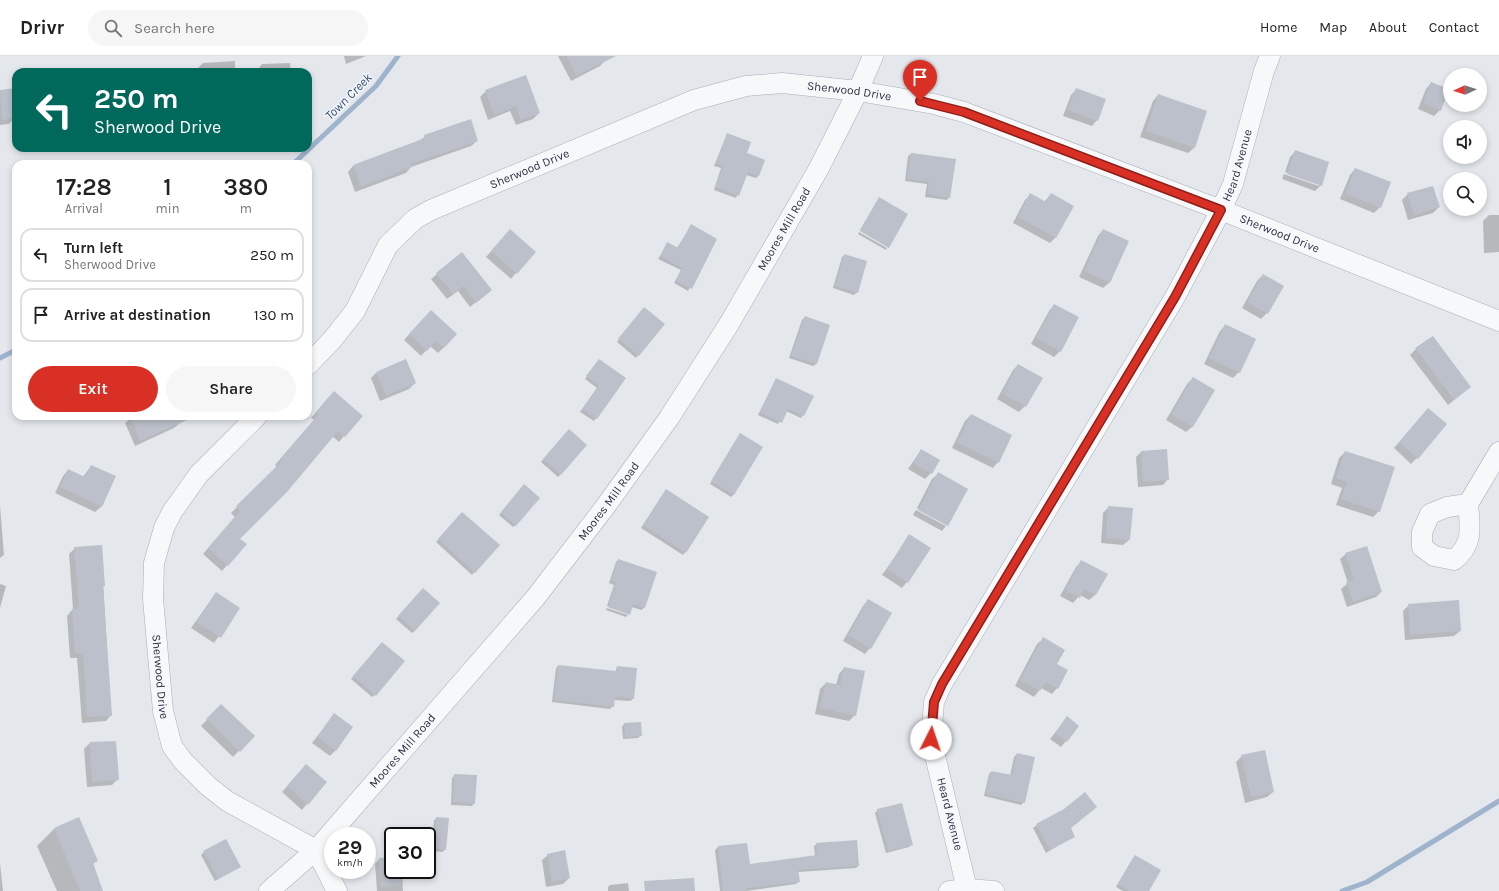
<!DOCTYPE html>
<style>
body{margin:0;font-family:Karla,sans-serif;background:#f6f6f6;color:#222;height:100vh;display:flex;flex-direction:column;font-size:15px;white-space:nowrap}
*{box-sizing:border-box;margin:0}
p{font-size:13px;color:#767676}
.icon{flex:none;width:22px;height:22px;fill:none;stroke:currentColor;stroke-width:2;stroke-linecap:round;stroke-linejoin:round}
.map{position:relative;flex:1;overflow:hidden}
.sheet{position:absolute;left:12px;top:104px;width:300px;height:260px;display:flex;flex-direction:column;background:#fff;border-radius:12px;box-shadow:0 2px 6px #0003}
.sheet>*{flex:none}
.top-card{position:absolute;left:12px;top:12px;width:300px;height:84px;border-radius:12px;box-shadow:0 2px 6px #0003;background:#00695c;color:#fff;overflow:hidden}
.needle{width:26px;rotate:266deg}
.controls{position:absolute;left:1443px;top:12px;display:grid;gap:8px}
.controls a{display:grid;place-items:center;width:44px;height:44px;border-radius:50%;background:#fff;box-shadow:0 2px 6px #0003;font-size:20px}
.speed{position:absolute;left:324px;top:771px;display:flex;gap:8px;font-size:20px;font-weight:700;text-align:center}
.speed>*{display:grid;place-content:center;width:52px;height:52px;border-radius:50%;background:#fff;box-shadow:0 2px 6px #0003;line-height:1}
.speed small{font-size:10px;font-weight:400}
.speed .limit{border:2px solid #111;border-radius:6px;background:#fff;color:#111}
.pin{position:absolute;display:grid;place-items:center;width:34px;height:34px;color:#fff;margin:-41px -17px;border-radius:50% 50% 50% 0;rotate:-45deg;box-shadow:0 0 4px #0007}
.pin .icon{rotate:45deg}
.me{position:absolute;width:44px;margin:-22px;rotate:4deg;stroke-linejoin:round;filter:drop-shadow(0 0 3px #0008)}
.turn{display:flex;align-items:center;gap:14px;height:84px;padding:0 16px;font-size:18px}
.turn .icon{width:52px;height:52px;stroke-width:2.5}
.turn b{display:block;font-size:28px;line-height:34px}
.eta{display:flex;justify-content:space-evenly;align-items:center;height:68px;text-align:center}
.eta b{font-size:24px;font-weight:600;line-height:28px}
.primary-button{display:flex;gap:8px;margin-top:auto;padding:8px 16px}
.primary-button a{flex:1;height:46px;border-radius:24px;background:#d93025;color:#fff;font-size:16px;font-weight:600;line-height:46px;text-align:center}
.primary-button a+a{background:#f6f6f6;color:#222}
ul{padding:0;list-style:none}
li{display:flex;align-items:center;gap:12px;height:54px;margin:0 8px 6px;padding:0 8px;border:2px solid #e0e0e0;border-radius:12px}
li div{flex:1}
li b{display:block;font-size:15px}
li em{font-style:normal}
header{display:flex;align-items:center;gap:24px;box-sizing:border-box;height:56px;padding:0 20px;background:#fff;border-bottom:1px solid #e0e0e0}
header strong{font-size:19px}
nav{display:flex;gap:22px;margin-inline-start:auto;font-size:14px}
.search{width:280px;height:36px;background:#f6f6f6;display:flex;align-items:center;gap:10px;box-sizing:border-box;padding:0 14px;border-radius:22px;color:#767676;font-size:15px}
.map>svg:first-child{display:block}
.shadow{fill:#0003}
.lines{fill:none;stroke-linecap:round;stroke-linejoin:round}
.stream{stroke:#9fb4cc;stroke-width:5}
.building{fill:#bbc0ca}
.minor-casing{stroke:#a9aeb7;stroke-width:21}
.minor{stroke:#f7f8fa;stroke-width:20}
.route-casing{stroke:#8d1f18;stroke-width:10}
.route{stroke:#d93025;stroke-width:7}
.labels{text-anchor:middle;stroke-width:3;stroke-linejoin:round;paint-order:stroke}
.street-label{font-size:12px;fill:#2b3445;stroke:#f4f6f9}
.water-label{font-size:13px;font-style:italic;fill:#34527a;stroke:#f4f6f9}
</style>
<header>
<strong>Drivr</strong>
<div class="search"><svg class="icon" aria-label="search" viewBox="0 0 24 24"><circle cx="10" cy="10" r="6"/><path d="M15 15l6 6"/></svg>Search here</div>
<nav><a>Home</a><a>Map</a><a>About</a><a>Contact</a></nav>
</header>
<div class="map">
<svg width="1499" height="835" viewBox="0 0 1499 835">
<rect width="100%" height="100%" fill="#e4e7ec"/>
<!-- shadow -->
<g class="shadow">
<polygon points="344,0 366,0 346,8"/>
<polygon points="558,0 603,0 606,4 600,10 571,25"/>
<polygon points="235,5 235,16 197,16 197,13 203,7"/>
<polygon points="290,7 291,16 256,16 262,8"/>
<polygon points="1431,27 1440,54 1434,60 1418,53 1426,33"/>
<polygon points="16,33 16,60 9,68 0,69 0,36"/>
<polygon points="1077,33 1097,64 1092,70 1063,60 1071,39"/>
<polygon points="486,35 539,57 533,63 516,69 510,55 488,64 480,41"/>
<polygon points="1158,39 1194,92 1188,97 1140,81 1153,45"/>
<polygon points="727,78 746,97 758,120 756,122 746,119 736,142 714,134 721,112 714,110"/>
<polygon points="425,80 477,85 471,90 411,111 406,117 355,136 348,116 353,110 420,85"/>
<polygon points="1296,95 1321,129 1315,135 1282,123 1284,118 1319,130 1319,128 1285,116 1290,101"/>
<polygon points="911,98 949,141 947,144 925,141 927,128 905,125 908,100"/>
<polygon points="1355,113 1380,151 1374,157 1340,143 1350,119"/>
<polygon points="1051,138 1056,181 1050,187 1013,167 1025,144 1030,139 1044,146"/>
<polygon points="1408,138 1439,151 1433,157 1408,164 1402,144"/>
<polygon points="879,142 888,191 860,174"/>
<polygon points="1489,159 1499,159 1499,196 1484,197 1483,165"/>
<polygon points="691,170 716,183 688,235 674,227 681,214 658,203 668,187 677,192"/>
<polygon points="1103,174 1128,186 1109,227 1103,232 1079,221 1098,180"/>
<polygon points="859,176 887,192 886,194 858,178"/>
<polygon points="505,180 516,217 511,223 486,201"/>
<polygon points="845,199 857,236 854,239 833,232 842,201"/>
<polygon points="437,218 491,234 470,251 458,235 447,243 431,223"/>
<polygon points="1263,219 1267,257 1261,263 1242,252 1257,225"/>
<polygon points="1054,249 1060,295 1054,301 1031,288 1049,255"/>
<polygon points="642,255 638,299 636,302 617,286"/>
<polygon points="425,261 444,291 438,297 430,290 421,300 404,284"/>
<polygon points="805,261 829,269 816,308 813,310 789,302 802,264"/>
<polygon points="1225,270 1239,316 1233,322 1204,308 1220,275"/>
<polygon points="1416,293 1470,331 1448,349 1410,299"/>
<polygon points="599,304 625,322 594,365 580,356 597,332 585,323"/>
<polygon points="1018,309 1025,350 1019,356 997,343 1013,314"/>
<polygon points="376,317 415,327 409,333 380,345 371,322"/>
<polygon points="1193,322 1213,334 1192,371 1186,376 1166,364 1187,328"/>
<polygon points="776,323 803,359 801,362 786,355 778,368 758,359"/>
<polygon points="328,342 344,380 339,386 332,380 239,483 227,509 222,515 203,498 235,461 231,457 277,411 275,409 314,364 311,362"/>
<polygon points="971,359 998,406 993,412 952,392 965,365"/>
<polygon points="1423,359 1417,402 1411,408 1394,392"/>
<polygon points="133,360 177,360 180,367 174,372 135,390 125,367"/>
<polygon points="566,377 561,418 558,421 541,406"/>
<polygon points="740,378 734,438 731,441 710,428"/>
<polygon points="921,394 931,417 925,423 908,413"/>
<polygon points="1141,396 1168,423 1163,429 1138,431 1136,401"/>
<polygon points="1345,396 1379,455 1373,461 1336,449 1342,432 1331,428 1339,402"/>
<polygon points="91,410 115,421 101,451 95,456 55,437 63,420 68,414 83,421"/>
<polygon points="938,418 967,433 947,470 947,468 917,452 932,423"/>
<polygon points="522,432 516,469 513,471 499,459"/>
<polygon points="666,434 685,496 683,499 641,472"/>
<polygon points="0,449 4,499 0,502"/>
<polygon points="1109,451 1129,484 1123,489 1101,487 1103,457"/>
<polygon points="916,454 946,470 942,475 913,459"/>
<polygon points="462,457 498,489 472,519 436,486"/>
<polygon points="910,480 907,526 902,532 882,519"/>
<polygon points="101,491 111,659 106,665 82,667 77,602 70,602 67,560 73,553 69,498 75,492"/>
<polygon points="1346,498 1381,536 1376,541 1347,551 1341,533 1348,527 1340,503"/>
<polygon points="618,504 644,551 642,554 631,551 629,558 607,550 614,529 609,527 616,506"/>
<polygon points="1082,505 1106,518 1095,539 1089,544 1080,539 1073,547 1060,540 1076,511"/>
<polygon points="0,528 6,530 0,552"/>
<polygon points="420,536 415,575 412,577 396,563"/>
<polygon points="216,537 239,552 214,587 191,572"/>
<polygon points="868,544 870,592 865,598 843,585 863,550"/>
<polygon points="1409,549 1460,575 1454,580 1405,584 1403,555"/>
<polygon points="607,552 628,559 626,561 606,554"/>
<polygon points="1043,583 1056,609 1057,632 1052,638 1041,632 1034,641 1015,630 1037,588"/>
<polygon points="380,589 375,639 372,641 351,623"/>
<polygon points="558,610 615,616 617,611 633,643 630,645 614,644 613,650 610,653 552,646 556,612"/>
<polygon points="844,612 855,659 849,665 815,658 820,633 826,627 836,629 839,618"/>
<polygon points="221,649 253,680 233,701 201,670"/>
<polygon points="334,659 336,694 330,700 312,687"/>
<polygon points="1067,662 1078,670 1061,691 1050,683"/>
<polygon points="624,668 641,679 638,682 623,683 622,671"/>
<polygon points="90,687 118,723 112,729 87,731 84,693"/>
<polygon points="1017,698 1024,746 1021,749 984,740 989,718 991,716 1010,720 1014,701"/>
<polygon points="1242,700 1273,736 1267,741 1245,747 1236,706"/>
<polygon points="301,715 307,748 302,754 282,736"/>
<polygon points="455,719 474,747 472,750 451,749 452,722"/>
<polygon points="878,754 912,788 909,791 886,797 875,757"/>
<polygon points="437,762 445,793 443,796 431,795 434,764"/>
<polygon points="79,763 97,805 93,808 102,835 57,835 37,790 54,773"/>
<polygon points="1037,769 1074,780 1046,797 1033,772"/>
<polygon points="746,788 749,809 815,800 814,790 817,788 858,810 856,812 798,816 799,825 796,828 746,835 720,835 715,794 718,791"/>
<polygon points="204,796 240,811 215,825 201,799"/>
<polygon points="548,799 569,822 563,828 546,831 542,804"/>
<polygon points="393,802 393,814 401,814 403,835 377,835 375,808 379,803"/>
<polygon points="1133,802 1148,835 1123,835 1116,831"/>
<polygon points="0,807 3,835 0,835"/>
<polygon points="628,827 629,835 608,835 608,831 610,829"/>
</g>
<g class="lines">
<!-- stream -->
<g class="stream">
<polyline points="293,108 376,30 398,0"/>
<polyline points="0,302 16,294"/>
<polyline points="1342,835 1367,826 1499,745"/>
</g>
</g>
<!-- building -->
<g class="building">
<polygon points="567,0 616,0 576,20"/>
<polygon points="526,19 540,57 521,64 516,50 494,59 485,34"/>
<polygon points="1431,26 1449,33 1441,55 1423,47"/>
<polygon points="16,32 16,62 2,64 0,34"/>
<polygon points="1076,32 1106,43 1098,65 1068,54"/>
<polygon points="1158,38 1207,55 1195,92 1146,75"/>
<polygon points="471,63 478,85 411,108 412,111 361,131 353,109 425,82 424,79"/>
<polygon points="727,77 751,86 747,97 765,104 759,120 748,116 739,140 715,131 723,110 716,107"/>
<polygon points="1295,94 1329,106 1322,130 1287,118"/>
<polygon points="911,97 956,103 950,142 927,138 929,126 907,123"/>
<polygon points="1355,112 1391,126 1381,152 1345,138"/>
<polygon points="1433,130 1440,151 1414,159 1407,137"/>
<polygon points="1030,137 1046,146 1051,137 1074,150 1056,182 1018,161"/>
<polygon points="879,141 908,158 889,192 860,175"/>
<polygon points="691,168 717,183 692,233 676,225 682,212 660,200 667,186 678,192"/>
<polygon points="510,173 536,196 517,218 491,195"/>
<polygon points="1103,173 1129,185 1110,227 1084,215"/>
<polygon points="462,196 492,234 476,247 464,230 453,238 436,217"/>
<polygon points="844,198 867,205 858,237 835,230"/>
<polygon points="1263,218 1284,230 1268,258 1247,246"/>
<polygon points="1054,248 1079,261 1061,296 1036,282"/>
<polygon points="644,251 665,268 639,300 618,283"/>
<polygon points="431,254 457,278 444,292 436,285 427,295 409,278"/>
<polygon points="805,260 830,269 817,308 791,300"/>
<polygon points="1225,268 1256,283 1240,317 1209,302"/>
<polygon points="1433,280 1471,331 1454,344 1415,292"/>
<polygon points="406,303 416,327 386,340 376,316"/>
<polygon points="599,303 626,322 597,363 582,353 599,329 586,320"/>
<polygon points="1018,308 1043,322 1026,351 1002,337"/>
<polygon points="1193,321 1215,334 1193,371 1171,358"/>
<polygon points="776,322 814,340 804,360 788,353 782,367 760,356"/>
<polygon points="334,335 363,360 345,381 338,375 287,436 240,483 247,488 228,510 208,492 240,455 236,450 282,405 280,403 319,358 316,356"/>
<polygon points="1428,352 1447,368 1418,403 1399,386"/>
<polygon points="971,358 1012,379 999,407 957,386"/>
<polygon points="130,360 196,360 140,385"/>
<polygon points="569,373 587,389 561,419 543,403"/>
<polygon points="740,377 763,391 734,439 711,425"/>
<polygon points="921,393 940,404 932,418 913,407"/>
<polygon points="1167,393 1169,424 1143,426 1141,395"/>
<polygon points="1345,395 1395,411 1380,456 1341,443 1347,426 1336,422"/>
<polygon points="91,409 116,420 102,451 60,431 68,413 85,421"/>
<polygon points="938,416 968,433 948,470 918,454"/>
<polygon points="524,428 540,442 516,470 501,456"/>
<polygon points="666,433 709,461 686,497 643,469"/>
<polygon points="1108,450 1133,452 1130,484 1106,482"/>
<polygon points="462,456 500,489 475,517 438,483"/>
<polygon points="909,478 931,492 908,527 887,513"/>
<polygon points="102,489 105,530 103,530 112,660 87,661 83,597 75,597 72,553 79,552 74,491"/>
<polygon points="1367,490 1382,536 1353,546 1346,526 1354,524 1345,497"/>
<polygon points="618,503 657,516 645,552 633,548 630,559 608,551 616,526 611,525"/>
<polygon points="1081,504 1108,518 1096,539 1084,533 1080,542 1065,534"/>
<polygon points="423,532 440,547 415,575 398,560"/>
<polygon points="216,536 240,552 221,582 196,566"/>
<polygon points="868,543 892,557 871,593 848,579"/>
<polygon points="1459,544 1461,575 1410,579 1408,548"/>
<polygon points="1043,581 1065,594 1057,608 1068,614 1058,633 1046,626 1040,635 1020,624"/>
<polygon points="382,586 405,605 376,640 353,620"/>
<polygon points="558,609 616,615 617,610 637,612 634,643 615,641 614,651 554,644"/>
<polygon points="844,611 865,615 856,660 820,652 826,626 840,629"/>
<polygon points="221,648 255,680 240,696 206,663"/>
<polygon points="334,657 353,671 336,695 317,681"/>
<polygon points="1067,660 1079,670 1067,686 1055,677"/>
<polygon points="641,666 642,680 625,681 624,667"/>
<polygon points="116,685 119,724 92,726 90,686"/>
<polygon points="1265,694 1274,736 1251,741 1241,699"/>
<polygon points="1017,697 1035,701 1025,747 986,738 991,715 1012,719"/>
<polygon points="306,708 327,726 308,749 287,730"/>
<polygon points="454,718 477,719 475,748 453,746"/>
<polygon points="1085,736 1097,751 1071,772 1075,781 1050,794 1036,768 1064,753"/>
<polygon points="902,747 913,789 888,795 877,753"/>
<polygon points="79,761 98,805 93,807 103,835 80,835 54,772"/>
<polygon points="436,761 449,762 446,794 433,792"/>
<polygon points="226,783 241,811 218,823 203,795"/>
<polygon points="857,784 859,810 798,814 800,826 747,832 747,835 723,835 718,790 747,787 750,808 817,799 816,787"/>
<polygon points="565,794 570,822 552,826 547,798"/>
<polygon points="1135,799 1161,814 1149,835 1129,835 1118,828"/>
<polygon points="393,801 393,814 402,814 403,829 381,831 379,802"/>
<polygon points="694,822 695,835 645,835 644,825"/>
</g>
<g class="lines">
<defs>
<g id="minor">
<path id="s1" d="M308,309l24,-25 23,-29 33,-66 27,-26 16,-9 263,-110 52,-14 36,-3 76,8 76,13 30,8 257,98 278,111"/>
<path id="s2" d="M257,360l-58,58 -27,38 -8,16 -10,35 -1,36 10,112 9,35 11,15 25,25 19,15 89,49 21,41"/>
<path d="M1468,448c2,23 6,40 -14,56l-20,-4 -12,-9v-15l8,-18 17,-7z"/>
<polyline points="1468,448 1499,396"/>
<path id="s3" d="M967,833l-36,-150 3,-37 8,-18 233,-387 46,-87 12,-26 31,-113 6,-15"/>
<path id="s4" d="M269,835l47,-41 220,-253 69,-90 64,-89 60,-94 89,-154 40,-79 15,-35"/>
<polyline points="949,835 967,833 994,835"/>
</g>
</defs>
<!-- minor casing -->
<use href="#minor" class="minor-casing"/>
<!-- minor -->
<use href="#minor" class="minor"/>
</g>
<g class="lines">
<defs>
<polyline id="route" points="920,45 964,56 1221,154 1175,241 942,628 934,646 931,683"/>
</defs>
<!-- route casing -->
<use href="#route" class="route-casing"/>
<!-- route -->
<use href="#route" class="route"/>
</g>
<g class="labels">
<!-- street labels -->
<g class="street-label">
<text dy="4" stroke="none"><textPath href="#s1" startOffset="644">Sherwood Drive</textPath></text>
<text dy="4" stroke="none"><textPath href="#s3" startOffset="809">Heard Avenue</textPath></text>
<text dy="4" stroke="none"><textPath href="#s1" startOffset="308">Sherwood Drive</textPath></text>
<text dy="4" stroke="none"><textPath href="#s4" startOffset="842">Moores Mill Road</textPath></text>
<text dy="4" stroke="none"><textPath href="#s1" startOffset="1099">Sherwood Drive</textPath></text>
<text dy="4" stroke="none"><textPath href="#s4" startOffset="518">Moores Mill Road</textPath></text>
<text dy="4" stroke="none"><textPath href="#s2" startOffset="297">Sherwood Drive</textPath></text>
<text dy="4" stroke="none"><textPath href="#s4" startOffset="194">Moores Mill Road</textPath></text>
<text transform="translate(950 758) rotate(76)" y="4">Heard Avenue</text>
</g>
<!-- water labels -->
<g class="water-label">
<text transform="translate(348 40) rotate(-45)" y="5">Town Creek</text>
</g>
</g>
</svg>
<div class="controls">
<a><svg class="needle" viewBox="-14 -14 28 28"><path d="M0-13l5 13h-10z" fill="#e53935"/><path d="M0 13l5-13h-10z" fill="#767676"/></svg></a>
<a><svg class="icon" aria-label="sound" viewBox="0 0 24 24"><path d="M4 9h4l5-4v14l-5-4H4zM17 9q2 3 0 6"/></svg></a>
<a><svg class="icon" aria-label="search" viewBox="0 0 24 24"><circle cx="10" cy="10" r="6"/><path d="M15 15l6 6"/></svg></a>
</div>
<div class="speed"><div>29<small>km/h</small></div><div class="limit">30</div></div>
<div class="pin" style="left:920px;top:45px;background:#d93025"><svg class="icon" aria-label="arrive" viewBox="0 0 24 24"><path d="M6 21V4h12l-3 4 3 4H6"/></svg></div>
<svg class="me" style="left:931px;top:683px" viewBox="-20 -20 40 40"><circle r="19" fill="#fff"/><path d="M0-13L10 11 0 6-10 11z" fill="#d93025"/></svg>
<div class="top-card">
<div class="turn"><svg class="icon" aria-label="left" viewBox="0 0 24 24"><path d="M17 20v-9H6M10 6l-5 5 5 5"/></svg><div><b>250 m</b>Sherwood Drive</div></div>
</div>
<section class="sheet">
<div class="eta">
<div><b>17:28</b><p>Arrival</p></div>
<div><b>1</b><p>min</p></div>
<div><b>380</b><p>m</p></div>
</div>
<ul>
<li><svg class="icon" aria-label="left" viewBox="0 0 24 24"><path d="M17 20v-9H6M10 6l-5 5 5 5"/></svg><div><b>Turn left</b><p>Sherwood Drive</p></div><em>250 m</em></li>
<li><svg class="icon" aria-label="arrive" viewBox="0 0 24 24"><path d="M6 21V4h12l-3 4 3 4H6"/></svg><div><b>Arrive at destination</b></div><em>130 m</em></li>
</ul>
<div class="primary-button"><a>Exit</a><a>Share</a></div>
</section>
</div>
